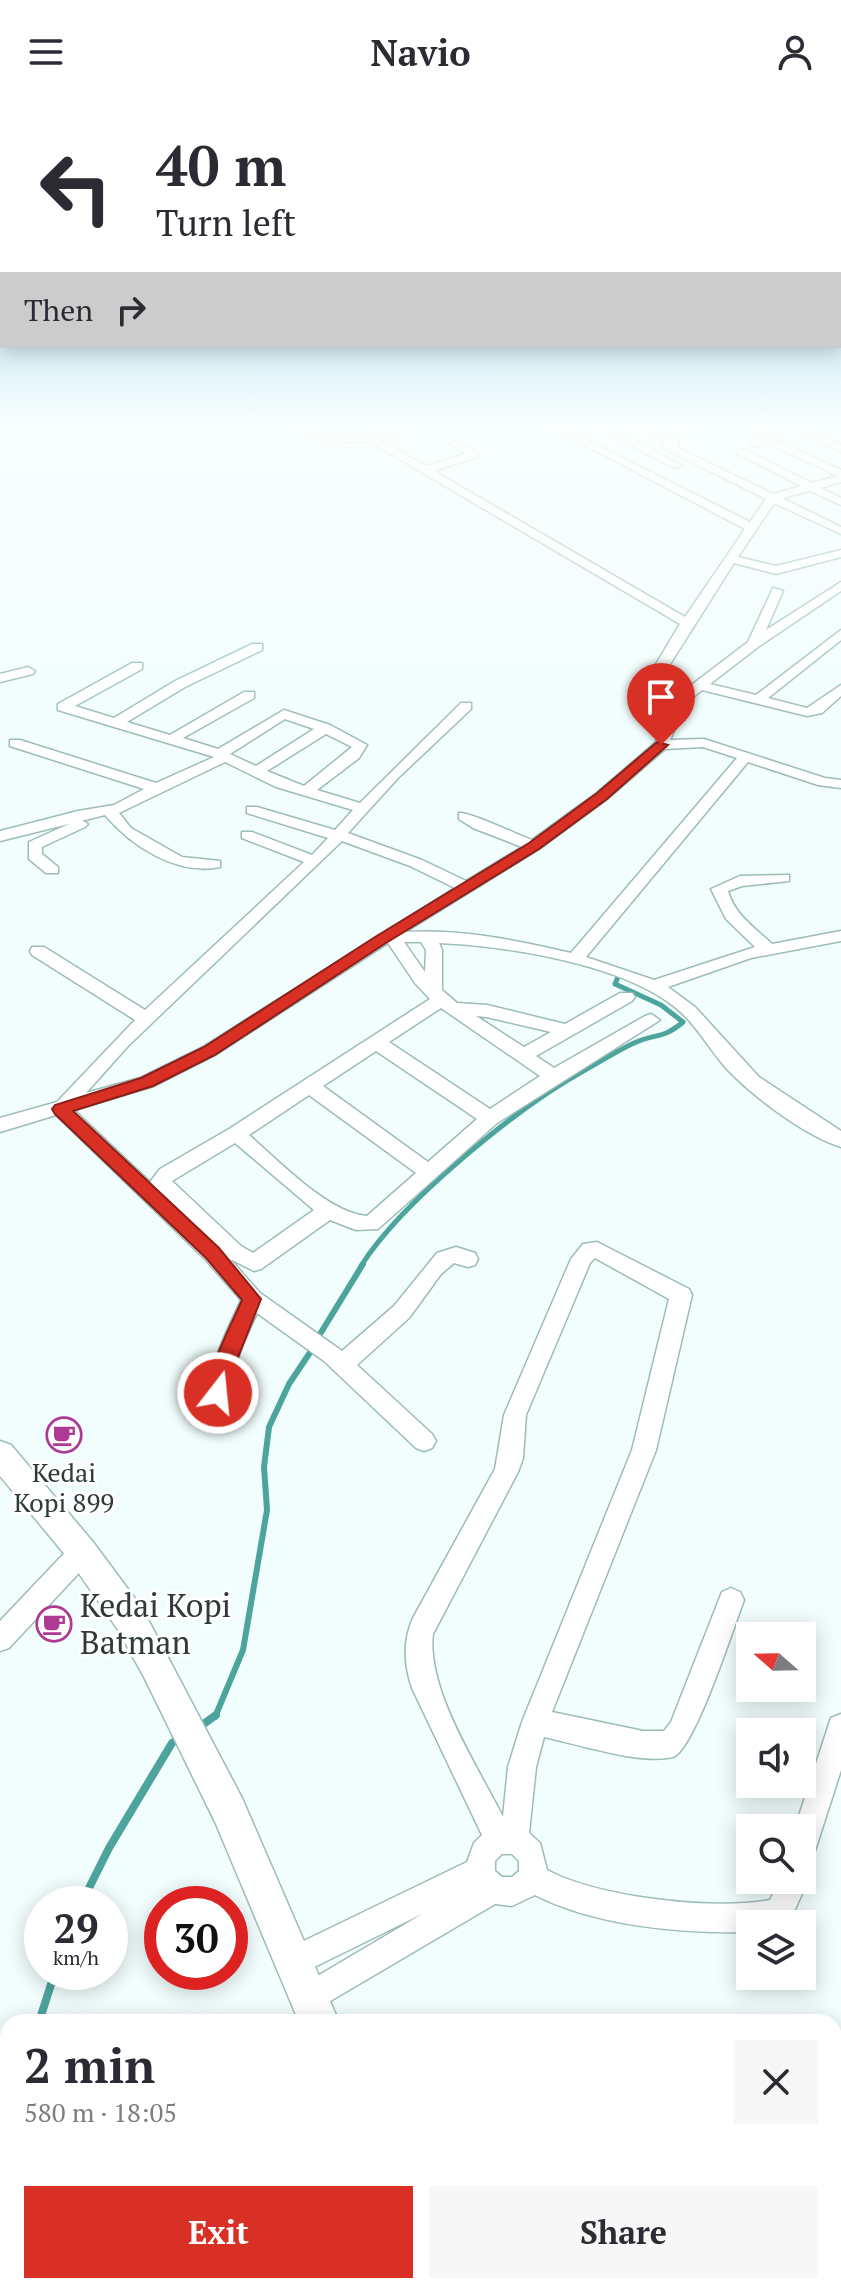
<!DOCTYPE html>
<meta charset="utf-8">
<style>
body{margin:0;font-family:"PT Serif",serif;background:#f7f7f7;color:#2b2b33;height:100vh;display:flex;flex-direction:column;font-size:30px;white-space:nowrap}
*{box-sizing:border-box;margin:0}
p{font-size:26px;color:#7c7c81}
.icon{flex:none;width:44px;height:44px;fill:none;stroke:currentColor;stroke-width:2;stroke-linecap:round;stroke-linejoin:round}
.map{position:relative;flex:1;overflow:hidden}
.side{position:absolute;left:0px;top:1910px;width:842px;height:280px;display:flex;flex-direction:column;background:#fff;border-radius:24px 24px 0 0;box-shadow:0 4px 20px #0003}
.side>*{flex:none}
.top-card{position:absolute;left:0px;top:0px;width:842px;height:244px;box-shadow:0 4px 20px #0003;background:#fff;color:#2b2b33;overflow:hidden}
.needle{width:52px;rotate:290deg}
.fabs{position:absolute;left:736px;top:1518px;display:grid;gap:16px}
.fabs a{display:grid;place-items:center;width:80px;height:80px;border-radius:0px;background:#fff;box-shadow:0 4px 20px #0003;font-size:40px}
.speed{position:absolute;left:24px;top:1782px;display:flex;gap:16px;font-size:40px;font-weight:700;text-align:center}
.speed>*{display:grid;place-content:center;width:104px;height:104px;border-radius:50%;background:#fff;box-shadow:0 4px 20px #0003;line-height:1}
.speed small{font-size:20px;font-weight:400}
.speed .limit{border:12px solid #d22;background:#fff;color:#111}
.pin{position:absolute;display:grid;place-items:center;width:68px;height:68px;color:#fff;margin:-82px -34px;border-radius:50% 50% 50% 0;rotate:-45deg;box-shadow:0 0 8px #0007}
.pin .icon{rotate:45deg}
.me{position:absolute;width:88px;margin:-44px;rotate:16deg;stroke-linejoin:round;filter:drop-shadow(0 0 6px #0008)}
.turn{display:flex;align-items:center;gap:28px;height:168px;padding:0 24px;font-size:36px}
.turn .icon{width:104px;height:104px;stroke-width:2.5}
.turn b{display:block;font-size:56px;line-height:68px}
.then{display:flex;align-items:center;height:76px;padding:0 24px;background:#0003;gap:16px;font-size:30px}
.round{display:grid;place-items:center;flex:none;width:84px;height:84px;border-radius:0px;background:#f7f7f7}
.head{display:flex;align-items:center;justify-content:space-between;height:136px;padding:0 24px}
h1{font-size:48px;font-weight:800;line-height:60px}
.primary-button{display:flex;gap:16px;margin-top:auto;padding:16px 24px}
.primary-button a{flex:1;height:92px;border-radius:0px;background:#d93025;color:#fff;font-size:32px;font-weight:800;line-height:92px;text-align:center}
.primary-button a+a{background:#f7f7f7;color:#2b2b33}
header{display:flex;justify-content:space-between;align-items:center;height:104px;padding:0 24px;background:#fff;font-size:36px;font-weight:800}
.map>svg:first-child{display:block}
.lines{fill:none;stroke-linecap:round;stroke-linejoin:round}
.stream-far2{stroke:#4da49d;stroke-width:5}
.stream-far1{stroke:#4da49d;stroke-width:6}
.stream{stroke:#4da49d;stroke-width:8}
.minor-casing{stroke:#9cbcb8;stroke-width:3}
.major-casing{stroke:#9cbcb8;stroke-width:3}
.minor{fill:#fff;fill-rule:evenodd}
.major{fill:#fff;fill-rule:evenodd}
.route{fill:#d93025;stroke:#8d1f18;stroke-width:2}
.labels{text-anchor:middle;stroke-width:6;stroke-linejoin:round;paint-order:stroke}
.poi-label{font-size:26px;fill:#2e3b3a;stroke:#fff}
.near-poi-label{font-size:32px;fill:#2e3b3a;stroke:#fff;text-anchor:start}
</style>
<header><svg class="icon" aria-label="menu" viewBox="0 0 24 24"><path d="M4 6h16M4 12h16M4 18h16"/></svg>Navio<svg class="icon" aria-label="person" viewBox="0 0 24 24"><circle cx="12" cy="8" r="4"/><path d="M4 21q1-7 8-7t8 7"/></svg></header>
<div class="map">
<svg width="841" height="2190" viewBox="0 0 841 2190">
<rect width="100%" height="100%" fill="#f1fefd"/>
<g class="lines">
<!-- stream-far2 -->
<path class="stream-far2" d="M361,1162c41,-65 157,-159 224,-196 16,-9 32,-19 49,-27 21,-10 28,-3 49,-21l-22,-17 -46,-21 3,-7"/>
<!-- stream-far1 -->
<g class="stream-far1">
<polyline points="317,1235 363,1160"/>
<polyline points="215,1613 243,1546 267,1406 264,1363 269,1323 289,1280 313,1244"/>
</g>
<!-- stream -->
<g class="stream">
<polyline points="198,1624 216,1611"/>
<polyline points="81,1800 109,1744 172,1639 178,1635"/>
<polyline points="39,1918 55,1868"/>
<polyline points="0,2062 8,2029"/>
</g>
<defs>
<g id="minor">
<path d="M293,322h13l21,9 44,1 30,-10h14l-35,14 46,26 39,-12 -15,-10 9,-2 18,11v4l-43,14 251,146 60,-88 -197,-103h12l190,96 16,-23 -103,-51 3,-5 -30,-17h12l31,16 -2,5 96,47 28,-8 -64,-32v-4h8l67,33 26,-7 -65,-30v-4h8l60,28v12l-20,6 20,10v7l-31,-14 -28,7 59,29v7l-67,-31 -36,54 38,9 65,-16v7l-65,17 -42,-11 -67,106 3,14 11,10 67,-51 25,-54 10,3 -17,39 75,-48v9l-83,56 -48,37 46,11 85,-65v10l-73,58 39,10 34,-23v11l-19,17 -15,3 -105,-26 -15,12 -17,38 34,-1 121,39 16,2v8l-23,-3 -70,-23 -162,195 68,23 101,-33 -29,-28 -15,-30 29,-13 49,-1v6l-47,5 -14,5c6,23 27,37 44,53l69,-13v10l-90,17 -83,29 27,20 64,70 82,54v16c-36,-11 -89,-51 -115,-79 -17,-19 -30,-44 -50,-60 -53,-44 -169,-62 -237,-65l3,7v40l15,13 30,2 78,19 55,-31h12l3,4 -3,4 -96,55 18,12 91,-52 6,-2 9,6 -163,103 -119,106 -22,1 -26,-10 -69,49 -7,2 -24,-12 30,34 82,58 52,-45 43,-53 19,-6 19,6 3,6 -3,6 -7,2 -14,-4 -13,11 -32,44 -52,47 75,69 4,7 -4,7 -8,3 -8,-3 -92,-87 -67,-48c-11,24 -23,48 -25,73 -1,13 6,27 0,38l-8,3 -8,-3c-20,-40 9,-87 25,-124l-36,-41 -149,-144 -56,17v-14l57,-16 78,-82 -103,-65 -2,-4 2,-4h12l101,63 159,-148 -62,-24v-6h10l60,23 16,-17 -81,-25v-6h10l78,23 18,-20 -77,-23 -51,-25 -106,51 12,15 51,29 38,4v6c-43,9 -89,-21 -115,-52l-105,26v-10l78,-20 36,-6 30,-16 -134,-43v-6h10l136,43 58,-26 -156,-47v-6l74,-41h10v6l-67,37 39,12 61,-37 77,-37h10v6l-77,37 -58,35 43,13 74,-43h10v6l-71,40 35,11 66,-39 46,15 37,20 -8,13 -42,32 43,13 101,-100h10v6l-73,69 -50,55 74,27 44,21 56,-34 -49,-19 -14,-9v-6c9,-2 59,22 73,27l65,-47 58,-50 19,-42 -17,-18 -4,-14 27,-45 -310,-182 -45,-1zM285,615l29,10 -58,37 -26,-12zM326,630l26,13 -48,39 -37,-15zM703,643l34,11 -166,195c-54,-13 -111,-24 -166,-21l134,-83 68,-50 58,-50zM342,737l68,25 45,22 -252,159 -63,31 -54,15 42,-47zM404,838h17l5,8 -1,22zM388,839l27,40 15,16 -201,130 -69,40 -10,13 -76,-72 80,-24 61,-31zM441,904l99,68 -50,33 -101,-67zM476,912l11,1 64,15 -27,15zM376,947l101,68 -49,43 -105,-76zM309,991l107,78 -49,43c-39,-3 -89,-56 -118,-81zM235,1039l79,67 -61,43 -12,-7 -69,-65z"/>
<polygon points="594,322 607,322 683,362 674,364"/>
<polygon points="689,322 678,326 673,323 674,322"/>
<polygon points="751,322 763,322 777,332 759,342 751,342 751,338 765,332"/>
<polygon points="787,322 800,322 841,341 841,348"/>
<polygon points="28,563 35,567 33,570 0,578 0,570"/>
<polygon points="80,715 88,720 85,723 42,743 42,750 58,763 58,769 46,769 29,755 29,738"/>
<path d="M597,1138l92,47 3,6 -36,155 -104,262 91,19h21l7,-9 51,-130 9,-4 9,4 4,8c-10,26 -50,151 -71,157 -33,8 -95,-13 -129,-20l-8,30 -7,66 11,10 7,27c50,27 167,41 223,30l9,-20h23v-11l6,11 -19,43 -39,1v8c-66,2 -155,-6 -215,-37l-23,11 -17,-2 -185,109 -11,-4 -4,-11 4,-11 125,-74 -130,64 -11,-4 -4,-11 4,-11 184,-89 7,-19 8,-8 -70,-147c-8,-23 -9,-48 1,-70l82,-149 9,-54 67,-156 12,-15zM595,1154l74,41 -37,151 -110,272 -14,45 -5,50c-25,-50 -77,-128 -70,-183l85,-162 5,-14 3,-43 64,-152zM502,1750h10l7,7v10l-7,6h-10l-7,-6v-10z"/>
<polygon points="82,1437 91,1440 94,1448 91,1456 9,1544 0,1547 0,1517 73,1440"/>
<polygon points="841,1610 841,1666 812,1756 802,1760 802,1724 795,1724 828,1623 831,1614"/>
<rect x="737" y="2182" width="34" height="8"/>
</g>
<g id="major">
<polygon points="0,1337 11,1341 93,1438 142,1504 242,1694 339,1918 299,1918 216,1720 144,1573 118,1526 71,1458 0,1372"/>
<polygon points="397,2182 441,2182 444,2190 400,2190"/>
</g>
</defs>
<!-- minor casing -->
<use href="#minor" class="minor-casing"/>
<!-- major casing -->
<use href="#major" class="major-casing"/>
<!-- minor -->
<use href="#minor" class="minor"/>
<!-- major -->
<use href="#major" class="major"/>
</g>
<!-- sky -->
<linearGradient id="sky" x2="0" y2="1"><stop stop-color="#6fc0db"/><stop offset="0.51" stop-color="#f9fffe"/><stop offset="1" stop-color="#f9fffe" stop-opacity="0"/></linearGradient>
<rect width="841" height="629" fill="url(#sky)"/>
<!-- route -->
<path class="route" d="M657,638l11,3 -61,54 -68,50 -153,94 -171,112 -62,31 -80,25 146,137 42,51 -30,76 -5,24 -8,2 -7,-2c-10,-19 22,-78 31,-99l-36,-42 -151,-144 -3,-5 3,-4 86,-27 63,-31 171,-110 154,-94 68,-50z"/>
<!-- icons -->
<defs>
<symbol id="cafe-ring" viewBox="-11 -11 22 22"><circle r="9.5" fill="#fff" stroke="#ae3a93" stroke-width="1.5"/><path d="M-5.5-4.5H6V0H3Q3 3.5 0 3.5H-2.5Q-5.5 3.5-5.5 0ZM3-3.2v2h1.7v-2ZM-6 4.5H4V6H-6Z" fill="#ae3a93"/></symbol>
</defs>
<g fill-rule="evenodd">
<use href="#cafe-ring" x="44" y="1311" width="40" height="40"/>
<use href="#cafe-ring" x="34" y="1500" width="40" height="40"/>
</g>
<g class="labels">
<!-- poi labels -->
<g class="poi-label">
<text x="64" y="1378">Kedai<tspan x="64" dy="30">Kopi 899</tspan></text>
</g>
<!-- near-poi labels -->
<g class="near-poi-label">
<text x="80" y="1513">Kedai Kopi<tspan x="80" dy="37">Batman</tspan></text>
</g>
</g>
</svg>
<div class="fabs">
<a><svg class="needle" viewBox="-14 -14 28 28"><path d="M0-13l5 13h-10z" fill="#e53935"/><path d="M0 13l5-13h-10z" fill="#7c7c81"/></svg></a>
<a><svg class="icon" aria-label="sound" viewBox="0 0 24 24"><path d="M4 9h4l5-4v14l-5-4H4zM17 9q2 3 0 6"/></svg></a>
<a><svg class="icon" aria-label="search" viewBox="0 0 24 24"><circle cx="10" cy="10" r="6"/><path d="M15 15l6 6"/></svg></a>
<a><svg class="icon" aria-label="layers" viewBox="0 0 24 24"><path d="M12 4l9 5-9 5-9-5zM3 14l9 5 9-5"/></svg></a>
</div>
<div class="speed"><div>29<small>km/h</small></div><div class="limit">30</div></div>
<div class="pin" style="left:661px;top:641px;background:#d93025"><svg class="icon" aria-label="arrive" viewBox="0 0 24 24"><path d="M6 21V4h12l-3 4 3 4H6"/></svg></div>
<svg class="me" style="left:218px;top:1289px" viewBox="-20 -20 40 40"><circle r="17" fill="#d93025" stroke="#fff" stroke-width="3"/><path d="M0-11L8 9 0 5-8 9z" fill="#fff"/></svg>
<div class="top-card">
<div class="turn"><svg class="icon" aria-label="left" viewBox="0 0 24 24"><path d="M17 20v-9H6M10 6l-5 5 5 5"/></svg><div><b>40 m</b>Turn left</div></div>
<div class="then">Then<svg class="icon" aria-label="right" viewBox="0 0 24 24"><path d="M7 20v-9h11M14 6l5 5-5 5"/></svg></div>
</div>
<section class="side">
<div class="head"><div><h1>2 min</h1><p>580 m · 18:05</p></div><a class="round"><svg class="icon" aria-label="close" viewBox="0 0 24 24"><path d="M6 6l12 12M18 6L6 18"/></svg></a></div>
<div class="primary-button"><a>Exit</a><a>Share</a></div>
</section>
</div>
